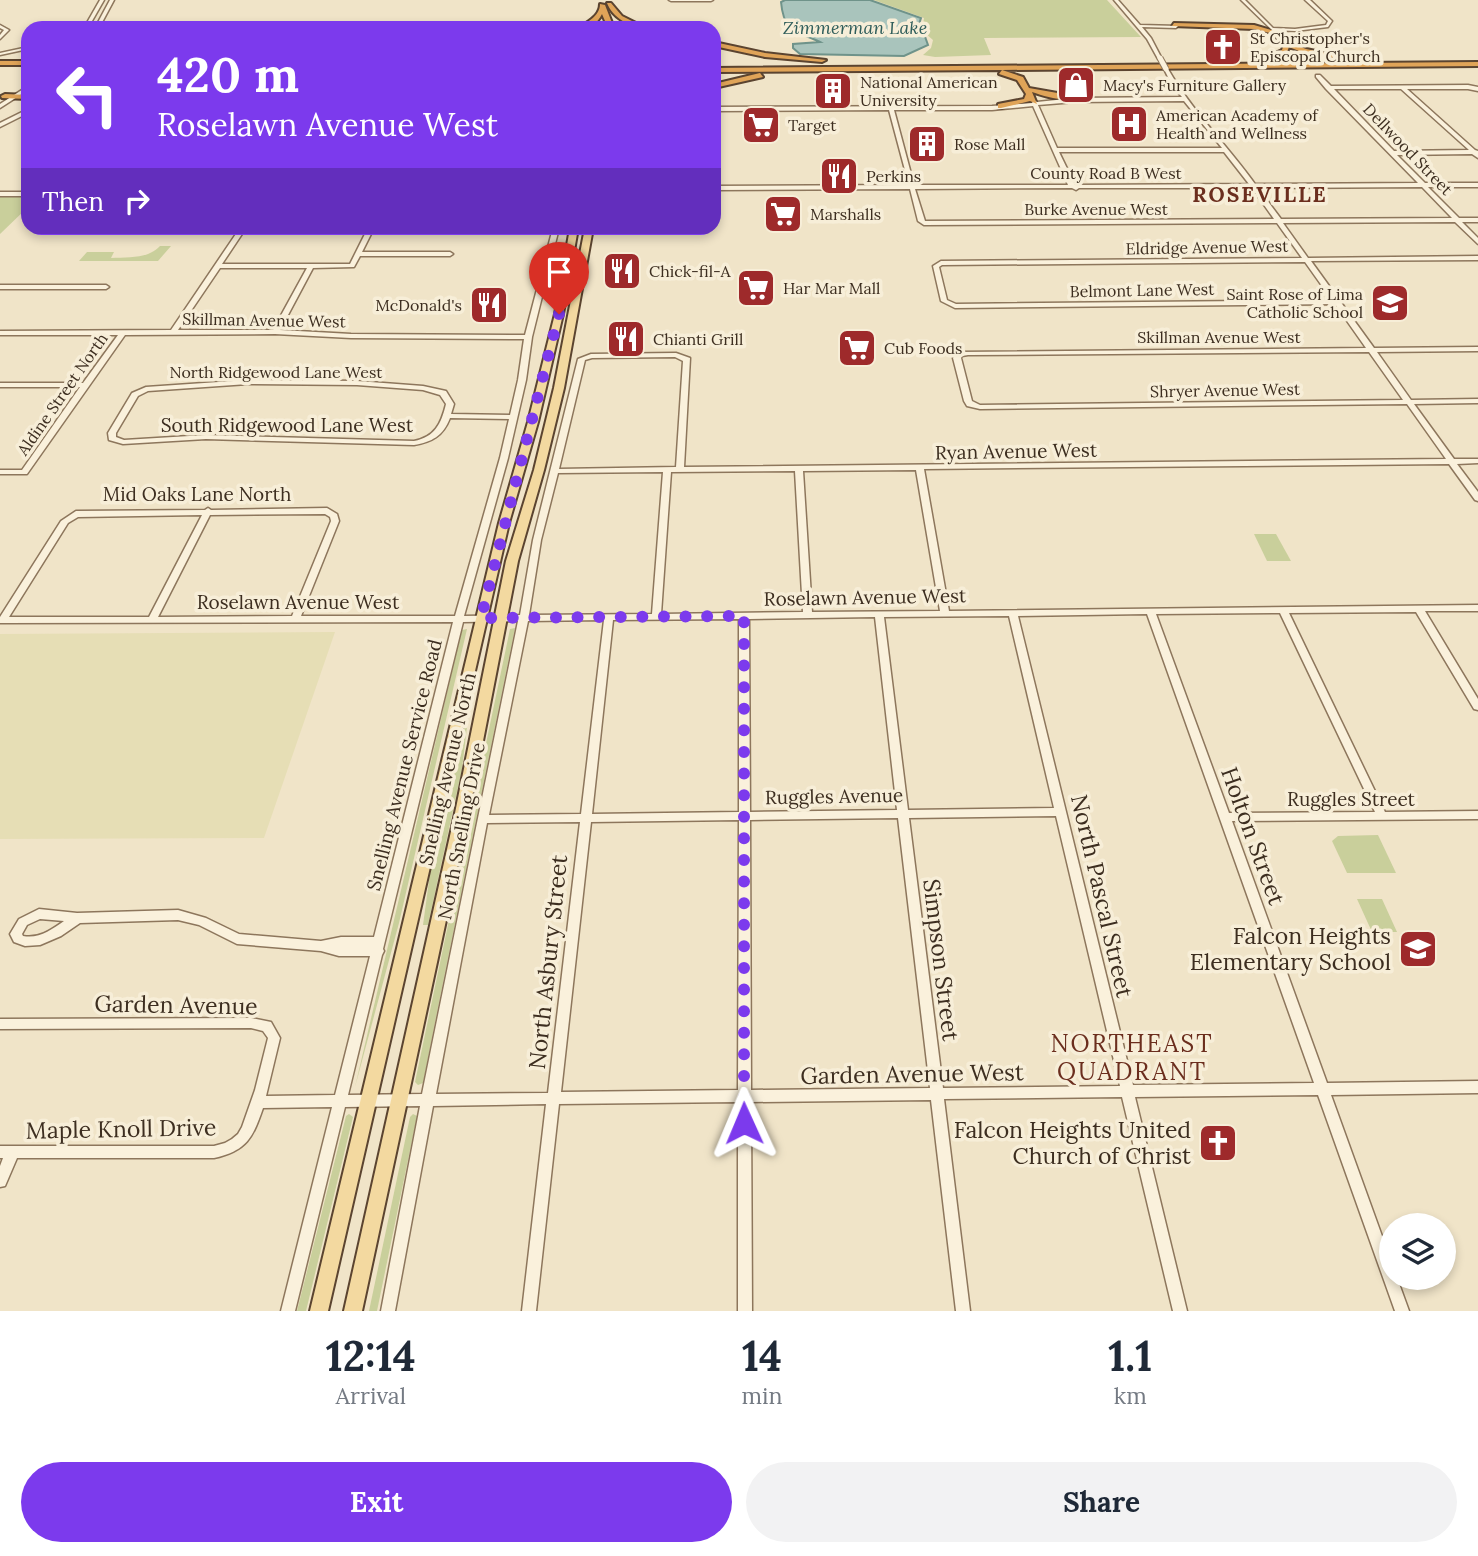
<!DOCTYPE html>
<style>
body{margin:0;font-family:Lora,serif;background:#f2f2f3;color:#1f2937;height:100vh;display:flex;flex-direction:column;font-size:26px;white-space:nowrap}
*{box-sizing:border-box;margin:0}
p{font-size:23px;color:#747a83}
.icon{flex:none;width:38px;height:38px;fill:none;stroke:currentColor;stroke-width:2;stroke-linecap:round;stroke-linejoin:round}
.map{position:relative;height:1311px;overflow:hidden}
.sheet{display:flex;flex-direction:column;background:#fff;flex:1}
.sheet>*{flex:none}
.hud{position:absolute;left:21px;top:21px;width:700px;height:214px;border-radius:21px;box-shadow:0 4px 10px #0003;background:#7c3aed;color:#fff;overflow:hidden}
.buttons{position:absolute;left:1379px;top:1213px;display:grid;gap:14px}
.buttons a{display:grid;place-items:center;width:77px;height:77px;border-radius:50%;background:#fff;box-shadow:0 4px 10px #0003;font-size:35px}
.pin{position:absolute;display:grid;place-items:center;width:60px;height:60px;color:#fff;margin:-72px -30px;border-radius:50% 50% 50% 0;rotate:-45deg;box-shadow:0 0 7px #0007}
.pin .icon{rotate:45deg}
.me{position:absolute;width:77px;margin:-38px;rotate:359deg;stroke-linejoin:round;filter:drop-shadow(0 0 5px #0008)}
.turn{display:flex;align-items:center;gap:24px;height:147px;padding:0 21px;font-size:32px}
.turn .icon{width:91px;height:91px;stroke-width:2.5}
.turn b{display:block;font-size:49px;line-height:60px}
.then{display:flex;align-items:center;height:66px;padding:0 21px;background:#0003;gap:14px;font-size:26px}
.eta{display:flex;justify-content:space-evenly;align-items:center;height:119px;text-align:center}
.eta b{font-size:42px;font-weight:700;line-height:49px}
.button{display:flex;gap:14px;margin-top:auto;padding:14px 21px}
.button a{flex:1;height:80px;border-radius:42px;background:#7c3aed;color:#fff;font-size:28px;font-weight:700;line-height:80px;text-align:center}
.button a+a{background:#f2f2f3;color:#1f2937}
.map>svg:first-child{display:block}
.farmland{fill:#e6deb5}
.green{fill:#c9cf9b}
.water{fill:#a9c4bc;stroke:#6f938a;stroke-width:2}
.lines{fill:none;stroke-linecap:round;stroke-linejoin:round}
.minor-casing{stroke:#8d765c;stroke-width:3}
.major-casing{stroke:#5b4430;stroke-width:4}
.highway-casing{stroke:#5b4430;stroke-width:4}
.minor{fill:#faf1dc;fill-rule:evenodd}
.major{fill:#f3d9a0;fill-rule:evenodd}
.highway{fill:#e0a458;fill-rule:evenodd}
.minor-bridge-casing{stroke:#8d765c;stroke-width:7;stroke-linecap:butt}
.minor-bridge{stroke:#faf1dc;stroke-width:5}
.route{stroke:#7c3aed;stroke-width:12;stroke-dasharray:0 21.6}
.labels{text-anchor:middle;stroke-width:7;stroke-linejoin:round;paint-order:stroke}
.far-poi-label{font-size:16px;fill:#3d2e20;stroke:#f7eed8;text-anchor:start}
.far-street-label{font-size:16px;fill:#3d2e20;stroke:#f7eed8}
.far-water-label{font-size:18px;font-style:italic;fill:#2f5d5a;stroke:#f7eed8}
.street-label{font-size:19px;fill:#3d2e20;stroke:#f7eed8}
.far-district-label{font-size:21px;font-weight:bold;letter-spacing:2px;fill:#6b2e1e;stroke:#f7eed8}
.near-street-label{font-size:23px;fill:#3d2e20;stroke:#f7eed8}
.near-poi-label{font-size:23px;fill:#3d2e20;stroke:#f7eed8;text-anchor:end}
.near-neighbourhood-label{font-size:24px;letter-spacing:2px;fill:#6b2e1e;stroke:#f7eed8}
</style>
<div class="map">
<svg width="1478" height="1311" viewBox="0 0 1478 1311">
<rect width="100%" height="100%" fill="#f0e4c8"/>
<!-- farmland -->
<polygon class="farmland" points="335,632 264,838 0,839 0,634"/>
<!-- green -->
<g class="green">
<polygon points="874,0 1107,0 1141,37 984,38 991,55 935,57 923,55 931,48 933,40 918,27 923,25 924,18"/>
<polygon points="28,195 28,207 0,234 0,196"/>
<path d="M160,246h11l-13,15h-79l8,-9h27l-3,6c18,-1 37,1 49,-12z"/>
<polygon points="1254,534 1276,534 1291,561 1267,561"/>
<polygon points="515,628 436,1017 423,1083 418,1085 415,1082 510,629"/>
<polygon points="467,629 399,923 355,1087 458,646 462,630"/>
<polygon points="462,727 467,727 462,769 428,925 423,925 430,873"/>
<polygon points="1378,835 1396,873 1347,873 1332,841 1338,836"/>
<polygon points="1357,899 1382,899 1397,932 1372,932"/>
<polygon points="349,1114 353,1117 306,1311 297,1311 346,1116"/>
<polygon points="413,1114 417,1116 377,1311 369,1311 410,1117"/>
</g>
<!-- water -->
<path class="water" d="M785,0h85l51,18 -2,6 -5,3 10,7 4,11 -24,11 -104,-2 -7,-6v-4l27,-2c-23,-11 -36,-8 -39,-40z"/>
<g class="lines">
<defs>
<g id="minor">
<polygon points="100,0 104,0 88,28 84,28"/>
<polygon points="110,0 114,0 99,28 95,28"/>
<polygon points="669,0 713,0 711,1 671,1"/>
<polygon points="1114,0 1118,0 1140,25 1178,26 1176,28 1142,27 1151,38 1162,59 1158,59 1147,39"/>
<polygon points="1241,0 1245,0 1273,28 1295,29 1326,25 1328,21 1305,0 1310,0 1332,21 1328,27 1295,31 1272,30"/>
<polygon points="0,25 9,30 0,39 0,35 4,30 0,28"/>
<polygon points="28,47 28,49 0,55 0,53"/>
<path d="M1166,68l2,1c24,42 59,76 87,115l163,-1 -92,-94 -10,-12v-2h4l11,11 137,-1 10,2v4l-10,-2h-61l68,61 3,1v7l-6,-4 -75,1 28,28h53v4h-50l31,31h19v4h-16l16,16v6l-23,-22 -172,1 25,35 170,-2v4l-167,1 63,87 104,-1v4l-101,1 34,48 67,-1v4l-64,1 40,55h24v4l-21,1 21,28v9l-3,-1 -26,-36 -525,5 25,142 529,-6v6h-53l53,88v11l-4,-1 -58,-97 -127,1 96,199 93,-1v8l-246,2 95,262 151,-2v12l-147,2 60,166v17h6l12,33h-14l-77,-216 -183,2 52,214h-14l-51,-214 -178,2 26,212h-14l-25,-211 -180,2 1,209h-14v-209l-179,2 -23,207h-14l24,-207 -113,2 -38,205h-14l39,-205 -75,1 -50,204h-14l51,-204 -69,1c-10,29 -16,43 -49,50h-197l-12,28 -5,1v-21l3,-8h-3v-12h214l11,-3 7,-4 6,-5 4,-7 13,-37 13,-52 -5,-7 -12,-3 -251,1v-10l251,-1 20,4 9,16 -14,58 69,-1 35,-139h-31l-18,-5 -84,-7 -38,-19 -21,-5 -98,3 -19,13 -21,9 -15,1 -11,-4 -4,-8 9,-15 20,-10 38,4 101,-3 28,8 33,16 82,7 20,-4h33l79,-315 -453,1v-6l61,-96 15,-10 129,-1 3,-2 3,2 116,-2 10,6 2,7 -38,95h154l45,-158 9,-39 -59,-1c-7,18 -18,24 -36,27l-208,-6 -83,5 -14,-4 -1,-7 24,-40 14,-6 102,-7 109,1 66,5 23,5 8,13 -3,10 59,1 8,-35 6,-41 -173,-1 -76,-4 -150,1 -98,139h-27v-4h22l58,-83h-80v-4h83l35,-48h-118v-4l171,-1 69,-102h6l-24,36h128l18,-36h6l-12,24h88l3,2 -3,2h-90l-6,11 -41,1 -33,62 71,4 174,1 28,-107h6l-27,109 -6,43 -18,78 -44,158 56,-1 13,-75 45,-181 13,-5 85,-1 14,5 -6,109 762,-8 -39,-55 -427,5 -13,-3 -3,-5 -11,-43 4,-6h3l406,-4 -31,-44 -380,4 -14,-7 -8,-35 8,-5 361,-3 -25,-35 -353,2 -6,-4 -8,-32 -196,1v-4l195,-1 -20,-75 -175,1v-4l278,-1 40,-3 2,-3 3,2 38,-4 107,-1 -9,-10 -9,-18zM1334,89h67l68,61 -75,1zM1184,101l38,47h-165l-19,-43 37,-3zM1033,106l35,79h-154l-20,-75h98zM1059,152h165l25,32 -174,1zM1422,187l30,31 -171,1 -23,-31zM1072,188l4,2 3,-2h173l22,31 -349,2 -10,-32zM1305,262l27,38 -376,4 -9,-4 -8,-33 3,-2zM220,268h87l-34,62h-95zM1369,352l34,48 -423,5 -8,-4 -11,-43 1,-2 6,-1zM675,357l8,4 -7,106 -117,2 26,-109 7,-2zM248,384l109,1 66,5 17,5 6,9c-5,20 -11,33 -32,37l-208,-6 -82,5 -8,-3v-4l22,-37 10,-5zM916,470l24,141 -128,1 -9,-141zM795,471l8,141 -142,2 10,-142zM663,472l-11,142 -123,1 12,-75 17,-67zM325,514l5,3 1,4 -39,95 -134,1 52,-102zM202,515l-53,102h-140l59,-94 10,-6zM1280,613l95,199 -146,1 -73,-199zM1147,614l167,469 -181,2 -115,-469zM1009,616l45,192 -146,2 -24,-193zM875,617l22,193 -147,2 -1,-193zM739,619v193l-147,2 21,-194zM604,620l-23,194 -92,1 39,-194zM518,621l-96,473 -74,1 34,-140 2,-4 -1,-2 80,-327zM1056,816l64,270 -177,2 -34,-270zM898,818l32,270 -179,2 -1,-270zM739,820l-1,270 -177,2 30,-270zM580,822l-32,271 -112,1 51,-271zM40,919l24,2c-13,9 -25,18 -41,15l-1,-2 5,-9z"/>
<polygon points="28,86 28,90 0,108 0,104"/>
<polygon points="28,109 28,113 0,127 0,123"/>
<rect x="0" y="192" width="28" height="4"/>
<polygon points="0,285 106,285 109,287 106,289 0,289"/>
</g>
<g id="major">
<polygon points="570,228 578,228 563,314 538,422 509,523 328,1311 310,1311 499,523 528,422 555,314"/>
<polygon points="585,228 593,228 564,388 544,470 518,561 468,818 362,1311 344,1311 454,818 506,561 534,470 554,388"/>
</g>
<g id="highway">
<path d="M607,3h4l11,13 24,12c-16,0 -34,-11 -39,-25z"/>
<path d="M600,4l5,1 9,23h-6l-6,-14c-5,10 -12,14 -23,14 9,-7 21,-12 21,-24z"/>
<polygon points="99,23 102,25 102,28 96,28"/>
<polygon points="1174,23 1254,25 1278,32 1293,44 1306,49 1350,58 1347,60 1304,53 1289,47 1287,52 1277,57 1255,61 1253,58 1273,54 1282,50 1283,47 1274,34 1254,29 1172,26"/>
<polygon points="714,42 765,53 826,60 822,62 765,57 714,46"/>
<rect x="0" y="61" width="28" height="4"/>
<path d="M1478,62v4l-476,4 21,7 6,11 51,9c-15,6 -33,0 -48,-5l5,12 -7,-3 -29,7h-3v-4l26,-5 2,-5 -9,-14 -18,-6 3,-4 -288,2v-4z"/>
<polygon points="760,73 763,77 714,88 714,84"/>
<polygon points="5,94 28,95 28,99 2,98 1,96"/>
</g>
</defs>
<!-- minor casing -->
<use href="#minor" class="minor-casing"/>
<!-- major casing -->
<use href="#major" class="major-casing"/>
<!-- highway casing -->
<use href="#highway" class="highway-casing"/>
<!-- minor -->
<use href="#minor" class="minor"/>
<!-- major -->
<use href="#major" class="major"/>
<!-- highway -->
<use href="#highway" class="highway"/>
<defs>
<polyline id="minor-bridge" points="1160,58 1166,69"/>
</defs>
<!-- minor-bridge casing -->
<use href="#minor-bridge" class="minor-bridge-casing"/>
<!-- minor-bridge -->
<use href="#minor-bridge" class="minor-bridge"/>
</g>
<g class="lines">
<!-- route -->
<polyline class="route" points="559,314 481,618 744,616 744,1123"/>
</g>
<!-- icons -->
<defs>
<symbol id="church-square" viewBox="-11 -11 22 22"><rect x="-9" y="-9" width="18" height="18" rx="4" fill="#9e2a2b" stroke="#f7eed8"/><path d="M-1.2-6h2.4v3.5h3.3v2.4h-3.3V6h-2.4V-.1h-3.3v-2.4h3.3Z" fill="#fff"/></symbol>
<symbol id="shop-square" viewBox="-11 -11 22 22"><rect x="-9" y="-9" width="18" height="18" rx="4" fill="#9e2a2b" stroke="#f7eed8"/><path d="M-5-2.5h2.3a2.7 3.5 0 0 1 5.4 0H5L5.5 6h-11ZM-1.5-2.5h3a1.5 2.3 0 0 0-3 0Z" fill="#fff"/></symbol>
<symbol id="building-square" viewBox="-11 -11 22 22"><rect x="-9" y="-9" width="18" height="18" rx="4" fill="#9e2a2b" stroke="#f7eed8"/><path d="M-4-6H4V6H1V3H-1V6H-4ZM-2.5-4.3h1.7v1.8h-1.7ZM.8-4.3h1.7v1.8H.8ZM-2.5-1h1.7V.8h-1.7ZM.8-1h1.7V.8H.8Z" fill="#fff"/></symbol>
<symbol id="hospital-square" viewBox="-11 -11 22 22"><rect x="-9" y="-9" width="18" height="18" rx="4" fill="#9e2a2b" stroke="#f7eed8"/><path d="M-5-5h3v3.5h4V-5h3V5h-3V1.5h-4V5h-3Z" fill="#fff"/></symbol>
<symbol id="supermarket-square" viewBox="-11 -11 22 22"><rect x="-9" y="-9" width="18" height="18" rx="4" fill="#9e2a2b" stroke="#f7eed8"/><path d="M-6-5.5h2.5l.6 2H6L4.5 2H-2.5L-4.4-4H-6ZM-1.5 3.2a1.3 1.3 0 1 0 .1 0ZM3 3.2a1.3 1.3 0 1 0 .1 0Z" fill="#fff"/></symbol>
<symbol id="restaurant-square" viewBox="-11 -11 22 22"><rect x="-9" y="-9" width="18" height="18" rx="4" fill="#9e2a2b" stroke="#f7eed8"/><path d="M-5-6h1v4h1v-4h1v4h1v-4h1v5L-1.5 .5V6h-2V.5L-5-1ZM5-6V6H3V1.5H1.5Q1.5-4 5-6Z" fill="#fff"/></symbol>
<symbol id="school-square" viewBox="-11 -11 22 22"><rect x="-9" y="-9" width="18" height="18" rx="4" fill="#9e2a2b" stroke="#f7eed8"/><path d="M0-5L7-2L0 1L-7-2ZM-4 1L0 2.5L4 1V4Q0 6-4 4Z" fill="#fff"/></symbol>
</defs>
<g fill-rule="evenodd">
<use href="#church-square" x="1201" y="25" width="44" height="44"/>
<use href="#shop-square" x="1054" y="63" width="44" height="44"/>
<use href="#building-square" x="811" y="69" width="44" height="44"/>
<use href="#hospital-square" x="1107" y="102" width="44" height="44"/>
<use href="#supermarket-square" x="739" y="103" width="44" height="44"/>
<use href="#building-square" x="905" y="122" width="44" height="44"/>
<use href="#restaurant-square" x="817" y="154" width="44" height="44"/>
<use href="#supermarket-square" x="761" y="192" width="44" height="44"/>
<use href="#restaurant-square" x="600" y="249" width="44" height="44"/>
<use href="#supermarket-square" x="734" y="266" width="44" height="44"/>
<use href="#school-square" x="1368" y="281" width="44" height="44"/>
<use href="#restaurant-square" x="467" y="283" width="44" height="44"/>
<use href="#restaurant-square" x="604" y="317" width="44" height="44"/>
<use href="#supermarket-square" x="835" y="326" width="44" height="44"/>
<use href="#school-square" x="1396" y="927" width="44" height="44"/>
<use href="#church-square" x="1196" y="1121" width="44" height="44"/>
</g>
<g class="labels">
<!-- far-poi labels -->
<g class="far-poi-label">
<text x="1250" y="44">St Christopher's<tspan x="1250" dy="18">Episcopal Church</tspan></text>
<text x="860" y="88">National American<tspan x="860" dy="18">University</tspan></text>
<text x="1103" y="91">Macy's Furniture Gallery</text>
<text x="1156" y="121">American Academy of<tspan x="1156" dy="18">Health and Wellness</tspan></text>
<text x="788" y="131">Target</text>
<text x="954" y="150">Rose Mall</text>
<text x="866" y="182">Perkins</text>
<text x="810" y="220">Marshalls</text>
<text x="649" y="277">Chick-fil-A</text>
<text x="783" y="294">Har Mar Mall</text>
<text x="1363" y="300" text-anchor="end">Saint Rose of Lima<tspan x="1363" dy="18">Catholic School</tspan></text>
<text x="462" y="311" text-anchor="end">McDonald's</text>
<text x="653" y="345">Chianti Grill</text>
<text x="884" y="354">Cub Foods</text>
</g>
<!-- far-street labels -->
<g class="far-street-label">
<text transform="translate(1408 149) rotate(46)" y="6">Dellwood Street</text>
<text x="1106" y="179">County Road B West</text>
<text x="1096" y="215">Burke Avenue West</text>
<text transform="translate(1207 247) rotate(-1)" y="6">Eldridge Avenue West</text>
<text transform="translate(1142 290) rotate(-1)" y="6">Belmont Lane West</text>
<text transform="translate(264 320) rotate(1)" y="6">Skillman Avenue West</text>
<text x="1219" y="343">Skillman Avenue West</text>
<text x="276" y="378">North Ridgewood Lane West</text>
<text transform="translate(1225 390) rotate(-1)" y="6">Shryer Avenue West</text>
<text transform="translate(62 394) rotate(-55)" y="6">Aldine Street North</text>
</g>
<!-- far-water labels -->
<g class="far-water-label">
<text x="855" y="34">Zimmerman Lake</text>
</g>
<!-- street labels -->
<g class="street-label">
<text x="287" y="432">South Ridgewood Lane West</text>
<text transform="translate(1016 451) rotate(-1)" y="7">Ryan Avenue West</text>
<text x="197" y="501">Mid Oaks Lane North</text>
<text transform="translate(865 597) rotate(-1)" y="7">Roselawn Avenue West</text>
<text x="298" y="609">Roselawn Avenue West</text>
<text transform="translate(404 765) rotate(-76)" y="7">Snelling Avenue Service Road</text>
<text transform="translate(447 769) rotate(-77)" y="7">Snelling Avenue North</text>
<text transform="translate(834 796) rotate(-1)" y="7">Ruggles Avenue</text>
<text x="1351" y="806">Ruggles Street</text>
<text transform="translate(461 831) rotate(-79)" y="7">North Snelling Drive</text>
</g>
<!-- far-district labels -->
<g class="far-district-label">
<text x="1260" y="202">ROSEVILLE</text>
</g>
<!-- near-street labels -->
<g class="near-street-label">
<text transform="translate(1253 836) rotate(70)" y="8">Holton Street</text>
<text transform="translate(1102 896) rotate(77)" y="8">North Pascal Street</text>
<text transform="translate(941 960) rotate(83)" y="8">Simpson Street</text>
<text transform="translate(548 962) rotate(-84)" y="8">North Asbury Street</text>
<text transform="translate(176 1005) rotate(1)" y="8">Garden Avenue</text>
<text transform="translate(912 1074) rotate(-1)" y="8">Garden Avenue West</text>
<text transform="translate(121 1129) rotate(-1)" y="8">Maple Knoll Drive</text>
</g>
<!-- near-poi labels -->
<g class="near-poi-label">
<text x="1391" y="944">Falcon Heights<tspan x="1391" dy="26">Elementary School</tspan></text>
<text x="1191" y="1138">Falcon Heights United<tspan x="1191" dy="26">Church of Christ</tspan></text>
</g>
<!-- near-neighbourhood labels -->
<g class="near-neighbourhood-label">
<text x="1132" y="1052">NORTHEAST<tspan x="1132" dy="28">QUADRANT</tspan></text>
</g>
</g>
</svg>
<div class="buttons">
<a><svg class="icon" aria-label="layers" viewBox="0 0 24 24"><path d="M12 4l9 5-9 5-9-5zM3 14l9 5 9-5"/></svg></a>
</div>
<div class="pin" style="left:559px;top:314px;background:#d93025"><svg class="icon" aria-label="arrive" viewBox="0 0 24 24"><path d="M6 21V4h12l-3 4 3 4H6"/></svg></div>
<svg class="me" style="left:744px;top:1123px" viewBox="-20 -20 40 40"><path d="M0-17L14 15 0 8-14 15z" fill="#7c3aed" stroke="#fff" stroke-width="4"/></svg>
<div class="hud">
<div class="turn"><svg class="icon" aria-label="left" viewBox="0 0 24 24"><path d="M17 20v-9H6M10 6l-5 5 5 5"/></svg><div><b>420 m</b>Roselawn Avenue West</div></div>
<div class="then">Then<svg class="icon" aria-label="right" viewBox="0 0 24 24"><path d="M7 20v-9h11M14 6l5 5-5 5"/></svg></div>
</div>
</div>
<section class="sheet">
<div class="eta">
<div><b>12:14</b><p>Arrival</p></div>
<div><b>14</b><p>min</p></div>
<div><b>1.1</b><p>km</p></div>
</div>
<div class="button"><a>Exit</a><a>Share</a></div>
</section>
